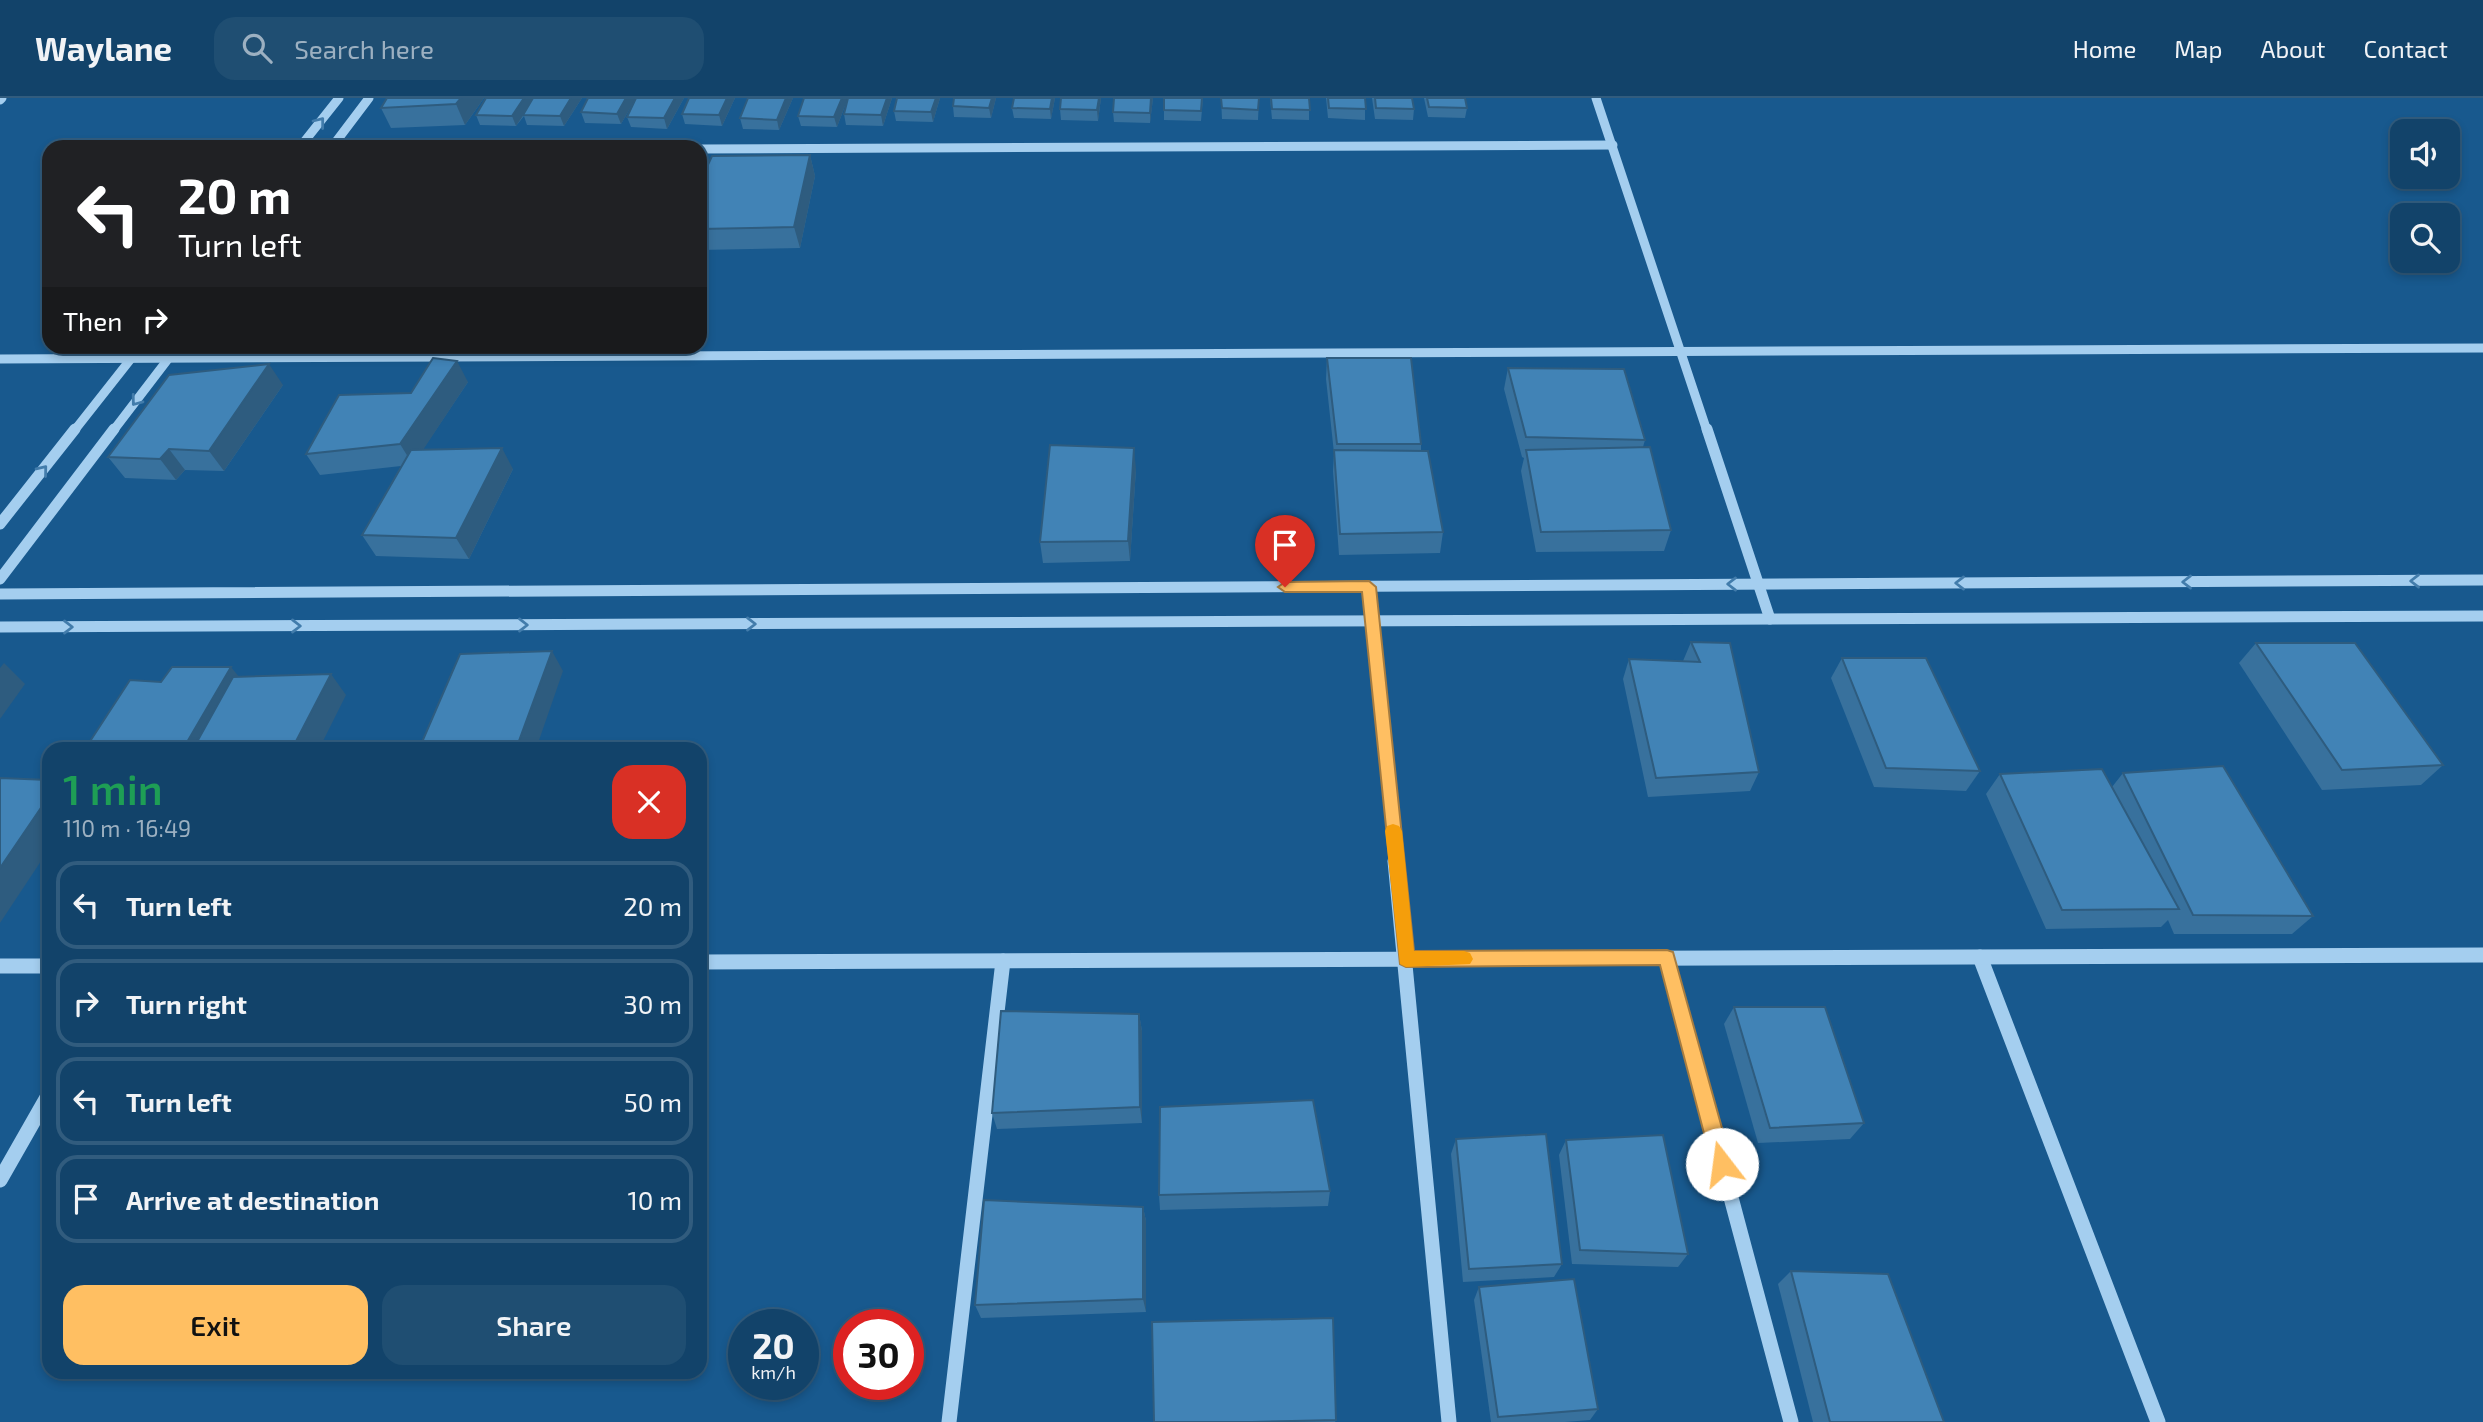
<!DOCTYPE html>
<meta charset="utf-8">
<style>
body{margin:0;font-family:"Exo 2",sans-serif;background:#1f4e72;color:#f1f3f6;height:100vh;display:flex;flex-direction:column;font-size:26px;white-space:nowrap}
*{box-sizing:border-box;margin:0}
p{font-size:23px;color:#9cb0c1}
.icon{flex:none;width:38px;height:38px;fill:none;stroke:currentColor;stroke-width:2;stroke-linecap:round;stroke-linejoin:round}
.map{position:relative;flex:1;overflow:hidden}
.side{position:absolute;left:42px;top:644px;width:665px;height:637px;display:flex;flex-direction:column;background:#12436a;border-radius:21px;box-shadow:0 4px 10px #0003,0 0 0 2px #315c7e}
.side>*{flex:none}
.banner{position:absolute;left:42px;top:42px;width:665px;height:214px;border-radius:21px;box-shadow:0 4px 10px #0003,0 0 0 2px #315c7e;background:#202124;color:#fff;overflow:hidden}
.fabs{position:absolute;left:2390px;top:21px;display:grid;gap:14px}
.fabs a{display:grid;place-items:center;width:70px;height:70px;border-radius:14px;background:#12436a;box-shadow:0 4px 10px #0003,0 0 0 2px #315c7e;font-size:35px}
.speed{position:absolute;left:728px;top:1211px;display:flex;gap:14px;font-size:35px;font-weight:700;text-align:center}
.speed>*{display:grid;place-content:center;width:91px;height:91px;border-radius:50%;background:#12436a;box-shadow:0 4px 10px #0003,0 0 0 2px #315c7e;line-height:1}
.speed small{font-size:18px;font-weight:400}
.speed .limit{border:10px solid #d22;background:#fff;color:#111}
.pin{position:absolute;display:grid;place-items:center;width:60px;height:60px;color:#fff;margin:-72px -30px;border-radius:50% 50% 50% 0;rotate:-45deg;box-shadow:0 0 7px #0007}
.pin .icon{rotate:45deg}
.me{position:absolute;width:77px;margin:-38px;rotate:345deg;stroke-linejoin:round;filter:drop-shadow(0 0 5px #0008)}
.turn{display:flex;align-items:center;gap:24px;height:147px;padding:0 21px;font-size:32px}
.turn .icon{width:91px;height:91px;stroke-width:2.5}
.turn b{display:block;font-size:49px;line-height:60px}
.then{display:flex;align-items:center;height:66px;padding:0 21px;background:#0003;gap:14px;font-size:26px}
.round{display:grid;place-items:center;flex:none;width:74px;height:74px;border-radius:21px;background:#1f4e72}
.head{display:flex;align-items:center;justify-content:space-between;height:119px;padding:0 21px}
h1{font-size:42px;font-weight:600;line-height:52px;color:#1e9e55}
.action{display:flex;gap:14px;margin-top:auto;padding:14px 21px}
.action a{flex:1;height:80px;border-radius:21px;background:#ffbf62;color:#111;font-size:28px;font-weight:600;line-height:80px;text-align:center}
.action a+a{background:#1f4e72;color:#f1f3f6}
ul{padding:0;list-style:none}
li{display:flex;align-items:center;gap:21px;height:88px;margin:0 14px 10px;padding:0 7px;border:4px solid #315c7e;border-radius:21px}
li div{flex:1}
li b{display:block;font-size:26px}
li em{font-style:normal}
header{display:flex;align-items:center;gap:42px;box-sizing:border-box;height:98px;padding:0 35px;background:#12436a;border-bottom:2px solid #315c7e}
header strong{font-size:33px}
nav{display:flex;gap:38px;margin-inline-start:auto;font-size:24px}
.search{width:490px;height:63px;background:#1f4e72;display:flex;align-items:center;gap:18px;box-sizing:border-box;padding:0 24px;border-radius:21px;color:#9cb0c1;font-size:26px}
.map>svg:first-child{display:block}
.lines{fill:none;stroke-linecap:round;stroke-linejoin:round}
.minor-far2{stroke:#a4ceef;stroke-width:9}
.minor-far1{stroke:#a4ceef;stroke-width:11}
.minor{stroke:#a4ceef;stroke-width:15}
.wall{fill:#38719d}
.shaded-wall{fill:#2e5c7f}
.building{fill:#4183b6;stroke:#2e5c7f;stroke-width:2}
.oneway{stroke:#427cab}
.route{fill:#ffbf62;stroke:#a67c40;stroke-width:2}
.slow{fill:#f59e0b}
</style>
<header>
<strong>Waylane</strong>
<div class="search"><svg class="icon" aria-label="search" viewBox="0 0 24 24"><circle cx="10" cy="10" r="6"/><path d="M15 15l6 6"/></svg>Search here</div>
<nav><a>Home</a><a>Map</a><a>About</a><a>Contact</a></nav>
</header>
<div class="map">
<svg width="2483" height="1324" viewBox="0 0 2483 1324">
<rect width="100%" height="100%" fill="#18598e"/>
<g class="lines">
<!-- minor-far2 -->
<g class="minor-far2">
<polyline points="1596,0 1707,333"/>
<polyline points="0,2 2,0"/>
<polyline points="300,49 339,0"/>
<polyline points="332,49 369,0"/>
<polyline points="700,51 1613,47"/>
<polyline points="0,261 2483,250"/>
<polyline points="74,333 141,248"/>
<polyline points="113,333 178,248"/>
</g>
<!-- minor-far1 -->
<g class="minor-far1">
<polyline points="1707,331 1770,521"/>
<polyline points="0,426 75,331"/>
<polyline points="0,481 114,331"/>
<polyline points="1369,489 1395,764"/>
<polyline points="0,496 2483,482"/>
<polyline points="0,529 2483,518"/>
</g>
<!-- minor -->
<g class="minor">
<polyline points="1395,763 1449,1324"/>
<polyline points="1980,859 2158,1324"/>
<polyline points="1667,860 1791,1324"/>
<polyline points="700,864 2483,857"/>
<polyline points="0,868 49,868"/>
<polyline points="0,1082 49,996"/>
<polyline points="949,1324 1003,863"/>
</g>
</g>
<!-- wall -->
<g class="wall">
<polygon points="484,0 465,27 391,30 381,10"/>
<polygon points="582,0 564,28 527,27 524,18 516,28 480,27 476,17"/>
<polygon points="636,0 621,26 585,25 581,14"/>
<polygon points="684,0 667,31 631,29 627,19"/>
<polygon points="689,0 735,0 722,28 685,26 682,16"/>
<polygon points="793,0 779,32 743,31 740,20"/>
<polygon points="848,0 837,29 801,28 798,18"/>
<polygon points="848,0 892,0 883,28 846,27 844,16"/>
<polygon points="897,0 940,0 933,24 896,23 894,13"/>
<polygon points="996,0 991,20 954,19 953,8"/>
<polygon points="1014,0 1055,0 1051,21 1014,20 1012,10"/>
<polygon points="1061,0 1101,0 1098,23 1061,22 1060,11"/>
<polygon points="1153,0 1150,25 1114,24 1113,14"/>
<polygon points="1164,0 1203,0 1201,23 1164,22"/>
<polygon points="1221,0 1259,0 1258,22 1222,21"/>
<polygon points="1270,0 1309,0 1309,22 1272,21"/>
<polygon points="1326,0 1365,0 1365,22 1328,20"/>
<polygon points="1372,0 1412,0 1414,11 1413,22 1375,21"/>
<polygon points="1424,0 1465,0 1467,10 1465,20 1428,19"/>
<polygon points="810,57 815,78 800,150 700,152 700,84"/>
<polygon points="1327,260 1421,346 1421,353 1443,434 1440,455 1339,457 1333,373 1334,355 1326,281"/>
<polygon points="1508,270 1645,342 1643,349 1671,432 1664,453 1536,454 1521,373 1524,360 1522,359 1504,291"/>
<polygon points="468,284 423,351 513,371 469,461 376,458 362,437 401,368 320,377 306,356 411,295"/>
<polygon points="283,287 224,373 185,372 176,382 125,380 108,359"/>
<polygon points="1136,371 1130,463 1043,465 1040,444"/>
<polygon points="1691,544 1759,674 1750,693 1648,699 1623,581 1629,561 1683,563"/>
<polygon points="2256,545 2443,667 2421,687 2322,692 2239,565"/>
<polygon points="1842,560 1980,673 1966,693 1874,689 1831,580"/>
<polygon points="2123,675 2313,818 2292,836 2174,836 2168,822 2161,829 2046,831 1986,696 2000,676 2112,689"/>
<polygon points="1734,909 1864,1025 1850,1041 1758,1045 1724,926"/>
<polygon points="1139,916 1142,933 1142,1025 997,1031 992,1015"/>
<polygon points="1456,1041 1562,1166 1554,1179 1463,1184 1451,1056"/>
<polygon points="1566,1042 1688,1156 1678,1169 1572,1166 1559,1057"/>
<polygon points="1330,1093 1328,1108 1160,1112 1159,1097"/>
<polygon points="1143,1109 1146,1123 1146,1214 981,1220 975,1207"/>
<polygon points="1791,1173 1944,1324 1813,1324 1778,1186"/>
<polygon points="1479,1189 1598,1311 1590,1322 1565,1324 1491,1324 1474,1202"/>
<polygon points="1336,1322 1335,1324 1154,1324"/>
</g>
<!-- shaded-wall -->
<g class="shaded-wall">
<polygon points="461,0 484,0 465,27 456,6"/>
<polygon points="524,0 535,0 516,28 512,18"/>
<polygon points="571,0 582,0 564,28 560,18"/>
<polygon points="626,0 636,0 621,26 617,16"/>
<polygon points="675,0 684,0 667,31 664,20"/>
<polygon points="727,0 735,0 722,28 719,17"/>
<polygon points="786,0 793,0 779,32 777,22"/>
<polygon points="842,0 848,0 837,29 834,19"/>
<polygon points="887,0 892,0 883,28 881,17"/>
<polygon points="936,0 940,0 933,24 931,14"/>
<polygon points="992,0 996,0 991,20 989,10"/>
<polygon points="1052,0 1055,0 1051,21 1050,11"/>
<polygon points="1099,0 1101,0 1098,23 1097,12"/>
<polygon points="1151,0 1153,0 1150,25 1150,15"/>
<polygon points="810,57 815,78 800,150 794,129"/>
<polygon points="457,263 468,284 413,367 400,346"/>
<polygon points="269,266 283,287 224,373 209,353"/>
<polygon points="502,350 513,371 469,461 456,440"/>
<polygon points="1134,350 1136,371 1130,463 1128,443"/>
<polygon points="169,351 185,372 176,382 160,361"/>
<polygon points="552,553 563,573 536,651 516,651"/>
<polygon points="4,565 25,586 0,621 0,570"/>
<polygon points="231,569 248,590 213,651 183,651"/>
<polygon points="331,576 346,597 319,651 292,651"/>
<polygon points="49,698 49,751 0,825 0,770"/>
<polygon points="1139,916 1142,933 1142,1025 1140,1009"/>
<polygon points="1143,1109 1146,1123 1146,1214 1143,1201"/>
</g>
<!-- building -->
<g class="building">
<polygon points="387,0 461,0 456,6 381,10"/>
<polygon points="486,0 524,0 512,18 476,17"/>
<polygon points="533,0 571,0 560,18 523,17"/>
<polygon points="588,0 626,0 617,16 581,14"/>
<polygon points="636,0 675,0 664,20 627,19"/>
<polygon points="689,0 727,0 719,17 682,16"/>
<polygon points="748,0 786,0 777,22 740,20"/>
<polygon points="804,0 842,0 834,19 798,18"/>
<polygon points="848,0 887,0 881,17 844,16"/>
<polygon points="897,0 936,0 931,14 894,13"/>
<polygon points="954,0 992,0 989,10 953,8"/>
<polygon points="1014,0 1052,0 1050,11 1012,10"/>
<polygon points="1061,0 1099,0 1097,12 1060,11"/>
<polygon points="1114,0 1151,0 1150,15 1113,14"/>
<polygon points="1164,0 1202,0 1201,13 1164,12"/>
<polygon points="1221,0 1259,0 1258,12 1222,10"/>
<polygon points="1271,0 1309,0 1310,12 1272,11"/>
<polygon points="1328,0 1365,0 1366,11 1329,10"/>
<polygon points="1375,0 1412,0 1414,11 1376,10"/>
<polygon points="1427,0 1465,0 1467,10 1429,9"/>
<polygon points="810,57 794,129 700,131 700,84 712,58"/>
<polygon points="433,260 457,263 400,346 306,356 339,297 411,295"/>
<polygon points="1327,260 1411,260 1421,346 1337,346"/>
<polygon points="269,266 209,353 169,351 160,361 108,359 169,277"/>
<polygon points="1508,270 1624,271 1645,342 1526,339"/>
<polygon points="1050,347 1134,350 1128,443 1040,444"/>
<polygon points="1650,349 1671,432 1541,434 1526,352"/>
<polygon points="502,350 456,440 362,437 411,352"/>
<polygon points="1334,352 1428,353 1443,434 1340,436"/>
<polygon points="1691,544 1730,545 1759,674 1656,680 1629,561 1700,564"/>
<polygon points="2256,545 2355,545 2443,667 2342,672"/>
<polygon points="552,553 516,651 419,651 460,556"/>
<polygon points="1842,560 1926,560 1980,673 1886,670"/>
<polygon points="172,569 231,569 183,651 85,651 130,582 161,584"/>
<polygon points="331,576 292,651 193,651 233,579"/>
<polygon points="2223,668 2313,818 2193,817 2123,675"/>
<polygon points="2102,671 2179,811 2062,812 2000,676"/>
<polygon points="0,680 49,682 49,698 0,770"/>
<polygon points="1734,909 1825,909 1864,1025 1770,1030"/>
<polygon points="1001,913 1139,916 1140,1009 992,1015"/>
<polygon points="1313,1002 1330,1093 1159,1097 1160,1009"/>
<polygon points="1546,1036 1562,1166 1469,1171 1456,1041"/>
<polygon points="1663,1037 1688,1156 1580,1152 1566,1042"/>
<polygon points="984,1102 1143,1109 1143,1201 975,1207"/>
<polygon points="1791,1173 1888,1176 1944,1324 1830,1324"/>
<polygon points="1574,1181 1598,1311 1498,1319 1479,1189"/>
<polygon points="1333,1220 1336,1322 1252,1324 1154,1324 1152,1224"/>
</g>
<!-- one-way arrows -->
<defs><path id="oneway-chevron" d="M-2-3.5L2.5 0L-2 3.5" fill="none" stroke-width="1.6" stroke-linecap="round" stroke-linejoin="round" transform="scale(1.75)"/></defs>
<g class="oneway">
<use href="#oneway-chevron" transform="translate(320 24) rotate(-52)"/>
<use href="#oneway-chevron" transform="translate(136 303) rotate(127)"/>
<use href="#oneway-chevron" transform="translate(43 372) rotate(-51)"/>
<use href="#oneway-chevron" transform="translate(2415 483) rotate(180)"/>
<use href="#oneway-chevron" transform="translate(2187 484) rotate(180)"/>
<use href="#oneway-chevron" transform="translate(1960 485) rotate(180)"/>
<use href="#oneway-chevron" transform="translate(1732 486) rotate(180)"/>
<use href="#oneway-chevron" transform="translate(751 526)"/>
<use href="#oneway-chevron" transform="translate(523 527)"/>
<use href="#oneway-chevron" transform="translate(296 528)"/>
<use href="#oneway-chevron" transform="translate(68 529)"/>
</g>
<!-- route -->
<polygon class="route" points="1369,483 1376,489 1414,853 1667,852 1673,854 1732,1066 1729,1073 1722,1075 1715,1073 1712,1066 1660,867 1406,869 1400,866 1362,494 1285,494 1278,489 1285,484"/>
<!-- slow -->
<polygon class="slow" points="1393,726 1399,728 1402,733 1414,853 1464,853 1470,855 1473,861 1470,866 1406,869 1400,866 1385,733 1387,728"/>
</svg>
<div class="fabs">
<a><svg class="icon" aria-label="sound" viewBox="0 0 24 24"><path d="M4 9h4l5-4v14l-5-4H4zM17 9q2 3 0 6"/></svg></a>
<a><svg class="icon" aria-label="search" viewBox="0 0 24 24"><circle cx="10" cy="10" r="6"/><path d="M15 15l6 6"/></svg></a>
</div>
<div class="speed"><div>20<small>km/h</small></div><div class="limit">30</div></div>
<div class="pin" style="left:1285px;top:489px;background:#d93025"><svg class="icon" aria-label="arrive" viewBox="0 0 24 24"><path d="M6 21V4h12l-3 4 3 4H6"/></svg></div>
<svg class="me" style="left:1722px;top:1066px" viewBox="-20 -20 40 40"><circle r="19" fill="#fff"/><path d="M0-13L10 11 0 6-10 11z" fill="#ffbf62"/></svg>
<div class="banner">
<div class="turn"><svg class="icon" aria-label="left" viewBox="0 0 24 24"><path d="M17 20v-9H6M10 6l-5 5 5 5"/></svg><div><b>20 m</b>Turn left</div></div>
<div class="then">Then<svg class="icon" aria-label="right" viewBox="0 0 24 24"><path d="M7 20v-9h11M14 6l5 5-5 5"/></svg></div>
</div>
<section class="side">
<div class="head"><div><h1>1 min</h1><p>110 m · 16:49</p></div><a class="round" style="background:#d93025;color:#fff"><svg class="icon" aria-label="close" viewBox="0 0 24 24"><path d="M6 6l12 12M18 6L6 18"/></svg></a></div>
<ul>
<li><svg class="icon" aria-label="left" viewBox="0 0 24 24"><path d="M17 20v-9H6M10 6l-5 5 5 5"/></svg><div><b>Turn left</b></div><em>20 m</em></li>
<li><svg class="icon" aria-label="right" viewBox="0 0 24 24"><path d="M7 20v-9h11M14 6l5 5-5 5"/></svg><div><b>Turn right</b></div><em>30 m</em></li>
<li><svg class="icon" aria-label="left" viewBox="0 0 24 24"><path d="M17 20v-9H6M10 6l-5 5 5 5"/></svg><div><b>Turn left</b></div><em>50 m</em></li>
<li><svg class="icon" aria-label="arrive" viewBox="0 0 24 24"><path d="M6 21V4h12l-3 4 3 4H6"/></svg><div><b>Arrive at destination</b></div><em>10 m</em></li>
</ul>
<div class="action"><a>Exit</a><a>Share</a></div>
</section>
</div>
